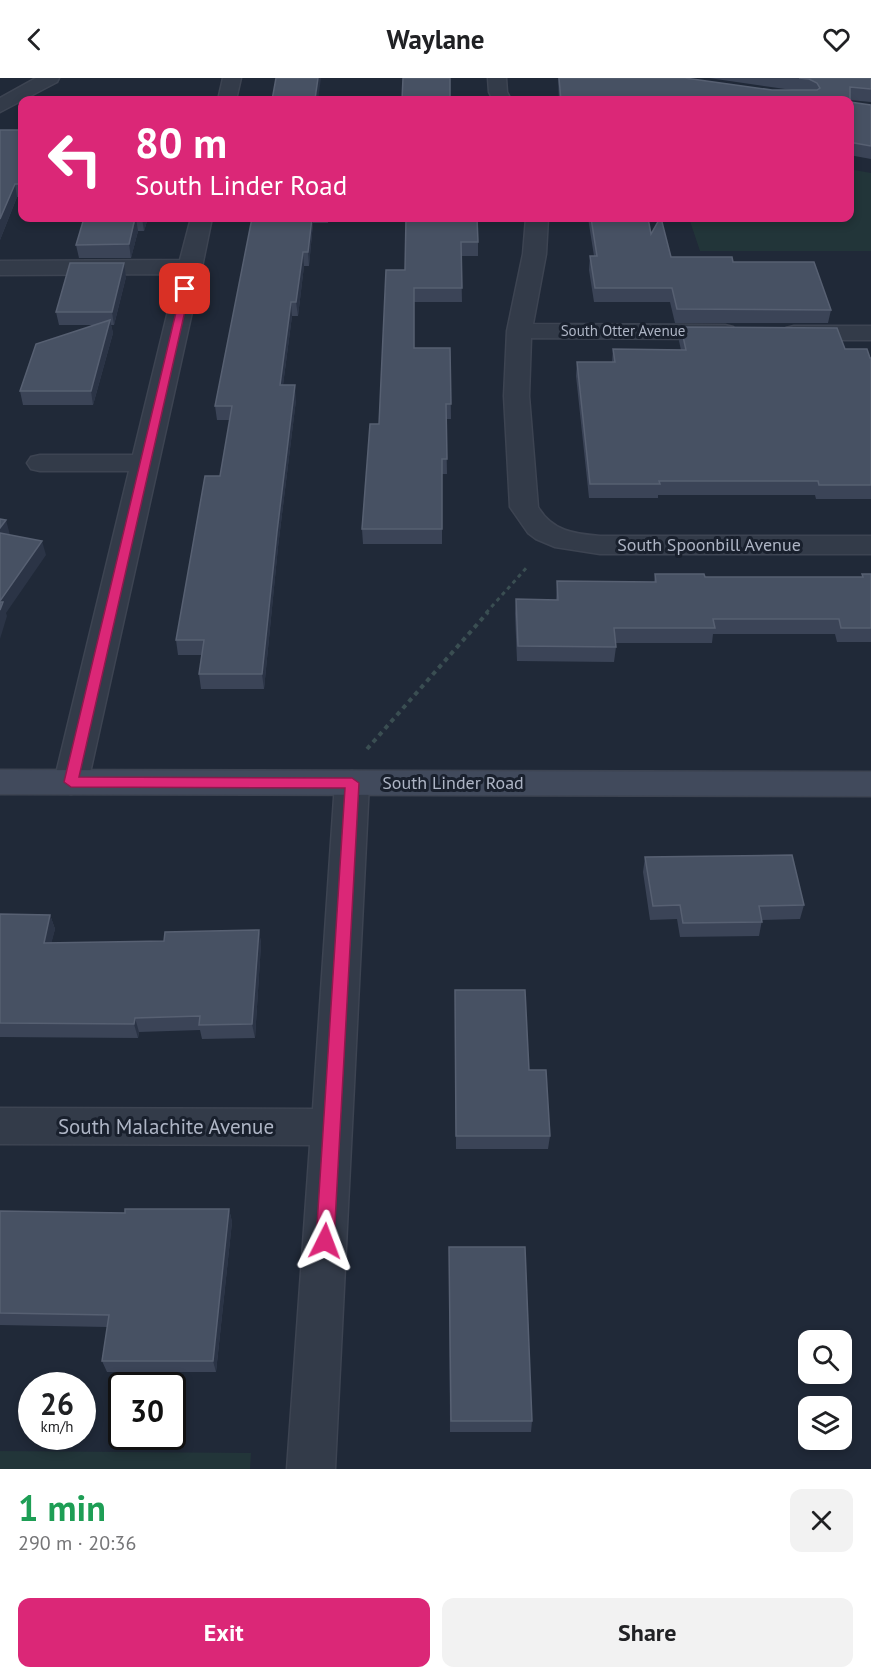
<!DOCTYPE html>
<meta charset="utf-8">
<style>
body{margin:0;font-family:"PT Sans",sans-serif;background:#f2f2f2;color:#202124;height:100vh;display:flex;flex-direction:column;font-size:22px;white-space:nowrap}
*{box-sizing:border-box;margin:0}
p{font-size:20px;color:#757577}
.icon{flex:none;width:33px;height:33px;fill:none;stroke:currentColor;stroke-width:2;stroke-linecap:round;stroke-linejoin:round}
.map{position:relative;height:1391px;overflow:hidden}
.details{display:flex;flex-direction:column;background:#fff;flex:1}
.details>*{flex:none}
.guide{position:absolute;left:18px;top:18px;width:836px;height:126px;border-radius:12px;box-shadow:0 3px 9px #0003;background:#db2777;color:#fff;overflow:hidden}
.fabs{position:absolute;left:798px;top:1252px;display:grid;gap:12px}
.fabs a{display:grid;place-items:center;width:54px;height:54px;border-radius:12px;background:#fff;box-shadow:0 3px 9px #0003;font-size:30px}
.speed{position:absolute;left:18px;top:1294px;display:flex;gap:12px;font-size:30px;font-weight:700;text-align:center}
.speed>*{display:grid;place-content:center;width:78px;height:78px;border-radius:50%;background:#fff;box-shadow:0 3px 9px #0003;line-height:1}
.speed small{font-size:15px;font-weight:400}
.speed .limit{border:3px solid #111;border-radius:9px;background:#fff;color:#111}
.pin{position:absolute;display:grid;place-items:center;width:51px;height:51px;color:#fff;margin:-26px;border-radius:12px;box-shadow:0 3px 9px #0006}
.me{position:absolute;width:66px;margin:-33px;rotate:3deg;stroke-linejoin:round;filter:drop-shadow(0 0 4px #0008)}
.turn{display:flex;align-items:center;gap:21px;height:126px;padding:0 18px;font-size:27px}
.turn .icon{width:78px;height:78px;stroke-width:2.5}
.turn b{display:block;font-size:42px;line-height:51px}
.round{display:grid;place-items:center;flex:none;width:63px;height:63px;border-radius:12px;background:#f2f2f2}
.headline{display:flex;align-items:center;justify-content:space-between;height:102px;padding:0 18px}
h1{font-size:36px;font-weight:700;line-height:45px;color:#1e9e55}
.cta{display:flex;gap:12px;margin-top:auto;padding:12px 18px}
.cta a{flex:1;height:69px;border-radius:12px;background:#db2777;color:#fff;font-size:24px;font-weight:700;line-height:69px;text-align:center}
.cta a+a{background:#f2f2f2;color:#202124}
header{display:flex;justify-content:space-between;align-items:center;height:78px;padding:0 18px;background:#fff;font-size:27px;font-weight:700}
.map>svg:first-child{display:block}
.green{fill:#223539}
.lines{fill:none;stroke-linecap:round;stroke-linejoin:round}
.street-casing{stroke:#3d4452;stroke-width:3}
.secondary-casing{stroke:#3d4452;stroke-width:3}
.path-far1{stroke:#3a4e52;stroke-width:3;stroke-dasharray:4 4;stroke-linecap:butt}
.path{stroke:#3a4e52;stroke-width:4;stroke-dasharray:4.5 4.5;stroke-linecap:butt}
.street{fill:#333b49;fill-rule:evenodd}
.secondary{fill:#414a5c;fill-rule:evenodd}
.wall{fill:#3b4457}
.shaded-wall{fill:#2b3446}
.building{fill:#475163;stroke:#576072;stroke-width:1.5}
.route{fill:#db2777;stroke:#8e194d;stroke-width:1.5}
.labels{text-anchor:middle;stroke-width:6;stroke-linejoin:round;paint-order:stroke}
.far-street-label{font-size:15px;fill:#aeb5c5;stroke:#19202d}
.street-label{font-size:18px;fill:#aeb5c5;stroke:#19202d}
.near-street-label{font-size:21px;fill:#aeb5c5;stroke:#19202d}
</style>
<header><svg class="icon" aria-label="back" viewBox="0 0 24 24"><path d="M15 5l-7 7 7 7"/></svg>Waylane<svg class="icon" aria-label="heart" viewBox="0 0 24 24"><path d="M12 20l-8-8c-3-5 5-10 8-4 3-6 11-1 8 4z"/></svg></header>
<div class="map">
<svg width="871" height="1391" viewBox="0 0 871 1391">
<rect width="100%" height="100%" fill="#202938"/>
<!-- green -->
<g class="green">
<polygon points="849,91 871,95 871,173 700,173 689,140 849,140"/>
<polygon points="0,1373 251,1375 250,1391 0,1391"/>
</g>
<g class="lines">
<defs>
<g id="street">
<polygon points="36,0 59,0 57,4 0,34 0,20"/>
<polygon points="223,0 241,0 236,22 218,22"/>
<polygon points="488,0 506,0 507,14 511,22 493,22 489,14"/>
<polygon points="191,140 212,140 202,189 88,704 83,713 71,716 59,713 54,704 129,393 40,393 31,391 27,385 31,379 40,377 133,377 177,196 0,197 0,183 180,182"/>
<path d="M526,140h22l-2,36 -13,70 192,1 8,2 4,5 -4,5 -8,2 -194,-1 -2,58 9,111c14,24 36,27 62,29h271v18h-271l-45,-7 -19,-8 -8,-6 -18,-26 -6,-111 3,-65 16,-77z"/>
<polygon points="794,248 871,248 871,262 794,262 786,260 782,255 786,250"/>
<polygon points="352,693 364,696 369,705 335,1391 287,1391 310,1067 0,1066 0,1030 313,1031 335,705 340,696"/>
</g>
<polygon id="secondary" points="0,692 871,694 871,718 0,716"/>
</defs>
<!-- street casing -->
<use href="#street" class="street-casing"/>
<!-- secondary casing -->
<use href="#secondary" class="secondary-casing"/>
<!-- path-far1 -->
<polyline class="path-far1" points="486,535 528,488"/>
<!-- path -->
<polyline class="path" points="367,671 488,534"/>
<!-- street -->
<use href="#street" class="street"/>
<!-- secondary -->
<use href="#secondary" class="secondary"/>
</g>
<!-- wall -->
<g class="wall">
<polygon points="558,0 685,0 772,12 792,12 709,0 871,0 871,24 850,22 850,24 871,27 871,81 849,77 849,22 559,22"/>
<polygon points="0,52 22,52 22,119 17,119 0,162"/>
<polygon points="84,140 148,140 144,153 138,153 131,180 79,180 76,167"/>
<polygon points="252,140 329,140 328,145 313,145 309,188 304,188 298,238 292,238 283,307 296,322 278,469 264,611 201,611 199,596 202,577 178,577 176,562 220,398 230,342 217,342 215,328"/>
<polygon points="406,140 478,164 478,178 461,178 462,224 414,224 414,270 450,270 451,341 446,341 447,396 442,396 442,466 363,466 362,451 405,192"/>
<polygon points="588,140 648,140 651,156 671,179 733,184 831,232 828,245 675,245 670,224 594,224 589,192 590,178 594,178"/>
<polygon points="126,199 114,247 111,247 113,255 93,327 23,327 20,313 92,247 59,247 56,234"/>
<polygon points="681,249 845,271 871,280 871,421 816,421 815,417 658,417 658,420 589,420 576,298 577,284 612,284 613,271 681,272 679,263"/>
<polygon points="655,496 705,499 862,499 862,496 871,496 871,564 837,564 835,556 713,556 712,565 616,565 616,569 614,584 517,583 515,536 516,521 556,522 557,503 654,504"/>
<polygon points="645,779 804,827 800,841 762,842 759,858 680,859 677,841 650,842 643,794"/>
<polygon points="0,836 50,837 55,851 51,865 164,863 259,852 261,866 255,960 202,961 200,952 139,954 138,960 0,959"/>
<polygon points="455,926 529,992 550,1058 548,1071 456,1071"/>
<polygon points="229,1131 232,1144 216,1294 107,1294 102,1283 107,1249 0,1247 0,1133 125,1135"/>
<polygon points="449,1169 532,1343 531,1354 450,1354"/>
</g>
<!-- shaded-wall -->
<g class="shaded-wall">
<polygon points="318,0 321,0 318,22 315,22"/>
<polygon points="15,106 17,119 0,162 0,141"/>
<polygon points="136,140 138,153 131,180 129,166"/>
<polygon points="142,140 148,140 144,153"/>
<polygon points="312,140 313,140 313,145 309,188 308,174"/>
<polygon points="303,174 304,188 298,238 296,224"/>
<polygon points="124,185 126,199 114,247 112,234"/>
<polygon points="291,224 292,238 281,322 280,307"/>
<polygon points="110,242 113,255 93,327 91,313"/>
<polygon points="295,307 296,322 278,469 264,611 262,596 277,454"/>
<polygon points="6,442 10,457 0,467 0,450"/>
<polygon points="42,463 46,477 6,535 7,538 0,561 0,523"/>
<polygon points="50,837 55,851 48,879 44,865"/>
<polygon points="259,852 261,866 255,960 252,946"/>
<polygon points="135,940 139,954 138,960 134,946"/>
<polygon points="229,1131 232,1144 216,1294 213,1283"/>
</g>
<!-- building -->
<g class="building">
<polygon points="276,0 318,0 315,21 339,21 339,22 272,22"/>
<polygon points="403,0 450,0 450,22 402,22"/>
<polygon points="559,0 685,0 772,12 817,12 820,10 817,5 809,1 799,0 871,0 871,11 850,9 850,24 871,27 871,68 849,64 849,22 561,22"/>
<polygon points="0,52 22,52 22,106 15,106 0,141"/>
<polygon points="84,140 135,140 129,166 76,167"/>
<polygon points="252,140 312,140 308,174 303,174 296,224 291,224 280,307 295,307 277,454 262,596 199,596 204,562 176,562 205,398 220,398 232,328 215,328"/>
<polygon points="406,140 477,140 478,164 461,164 462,210 414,210 414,270 450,270 451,326 446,326 447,381 442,381 442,451 362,451 370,346 379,346 386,192 405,192"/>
<polygon points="591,140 648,140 651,156 660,140 661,140 671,179 732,179 733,184 814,184 831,232 677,231 672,210 595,210 590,178 597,178"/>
<polygon points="70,185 124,185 112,234 56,234"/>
<polygon points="110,242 91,313 20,313 36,266"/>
<polygon points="681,249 837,250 845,271 867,271 870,280 871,280 871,407 819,407 818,403 659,403 660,406 590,406 577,284 615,284 613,271 686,272"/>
<polygon points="0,441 6,442 0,450"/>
<polygon points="0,455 42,463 0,523"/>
<polygon points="655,496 704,496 705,499 863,499 862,496 871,496 871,550 841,550 839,541 713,541 715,550 614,550 616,569 518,568 516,521 558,522 557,503 656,504"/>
<polygon points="0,524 3,524 0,532"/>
<polygon points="792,777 804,827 759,828 762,844 683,845 680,827 653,828 645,779"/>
<polygon points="0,836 50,837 44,865 164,863 165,854 259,852 252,946 199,947 200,938 135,940 134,946 0,945"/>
<polygon points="455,912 525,912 529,992 546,992 550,1058 456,1058"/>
<polygon points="125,1131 229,1131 213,1283 102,1283 109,1237 0,1235 0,1133 125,1135"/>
<polygon points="449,1169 525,1169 532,1343 451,1343"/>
</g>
<!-- route -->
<polygon class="route" points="182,209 190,211 79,699 352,700 359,705 334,1163 331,1169 325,1172 319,1169 316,1163 345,710 71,709 64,704"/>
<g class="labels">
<!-- far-street labels -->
<g class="far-street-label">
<text x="623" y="258">South Otter Avenue</text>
</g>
<!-- street labels -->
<g class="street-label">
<text x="709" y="473">South Spoonbill Avenue</text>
<text x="453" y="711">South Linder Road</text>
</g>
<!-- near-street labels -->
<g class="near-street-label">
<text x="166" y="1056">South Malachite Avenue</text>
</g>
</g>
</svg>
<div class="fabs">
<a><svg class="icon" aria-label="search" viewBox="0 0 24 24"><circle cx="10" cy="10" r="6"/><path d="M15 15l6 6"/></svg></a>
<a><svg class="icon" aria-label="layers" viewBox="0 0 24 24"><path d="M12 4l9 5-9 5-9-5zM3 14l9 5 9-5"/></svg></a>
</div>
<div class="speed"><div>26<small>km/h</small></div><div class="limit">30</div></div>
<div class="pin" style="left:185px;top:211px;background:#d93025"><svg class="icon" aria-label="arrive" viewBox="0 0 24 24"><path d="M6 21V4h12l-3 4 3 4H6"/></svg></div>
<svg class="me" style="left:325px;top:1163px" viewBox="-20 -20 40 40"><path d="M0-17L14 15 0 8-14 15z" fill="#db2777" stroke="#fff" stroke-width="4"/></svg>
<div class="guide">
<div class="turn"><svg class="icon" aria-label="left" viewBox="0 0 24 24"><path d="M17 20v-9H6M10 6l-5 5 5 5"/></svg><div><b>80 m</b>South Linder Road</div></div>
</div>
</div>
<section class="details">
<div class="headline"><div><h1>1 min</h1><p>290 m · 20:36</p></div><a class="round"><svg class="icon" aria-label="close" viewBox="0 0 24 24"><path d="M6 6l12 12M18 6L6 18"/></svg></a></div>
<div class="cta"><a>Exit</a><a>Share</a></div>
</section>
